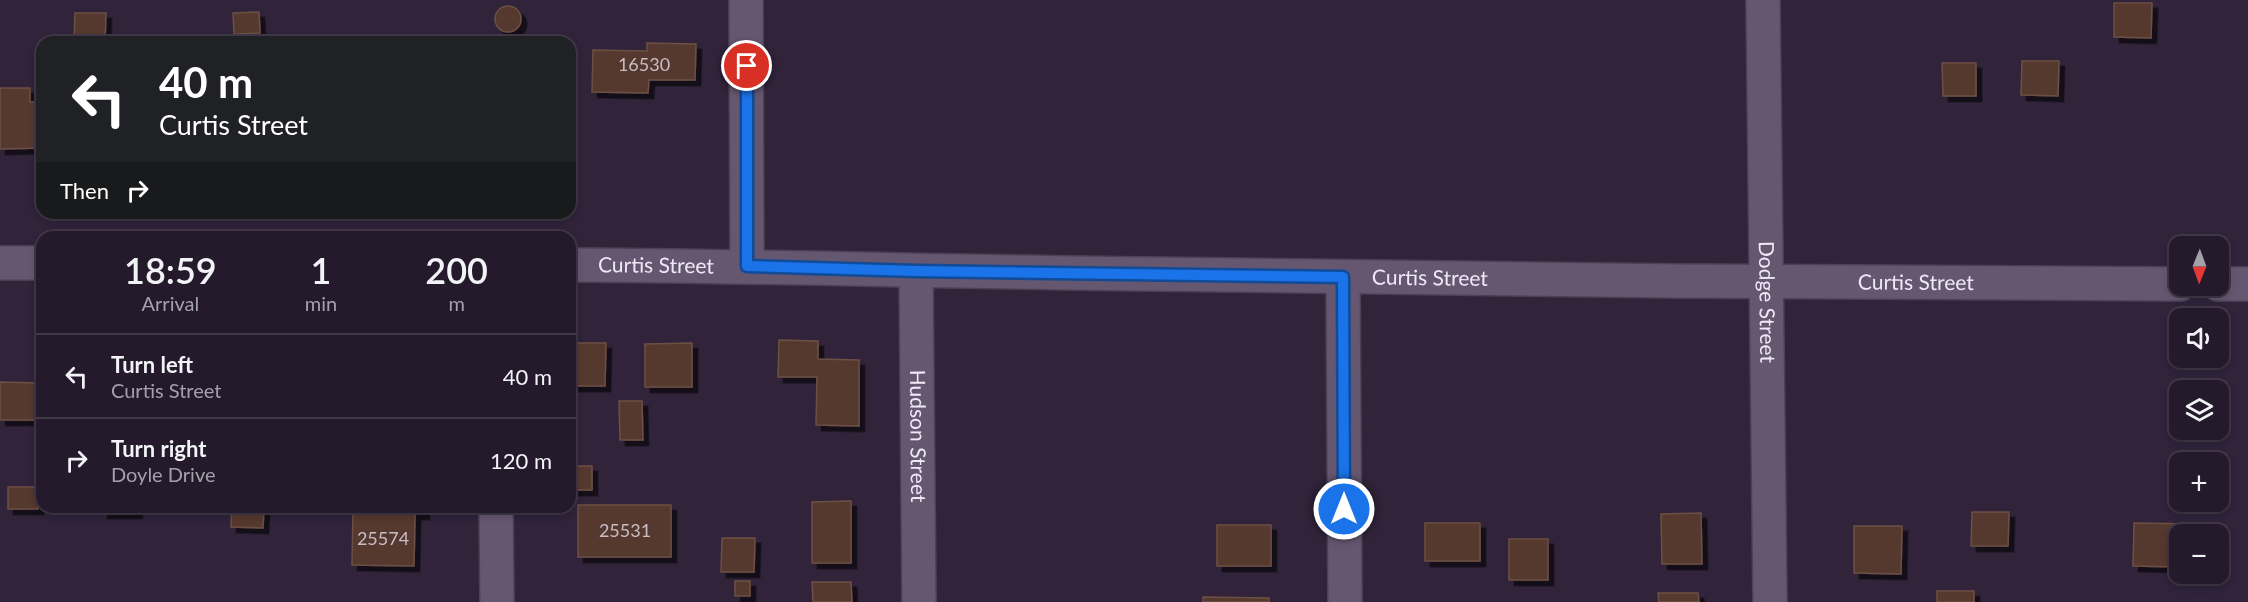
<!DOCTYPE html>
<meta charset="utf-8">
<style>
body{margin:0;font-family:Lato,sans-serif;background:#2c2334;color:#f1f3f6;height:100vh;display:flex;flex-direction:column;font-size:22px;white-space:nowrap}
*{box-sizing:border-box;margin:0}
p{font-size:20px;color:#a3a1a9}
.icon{flex:none;width:33px;height:33px;fill:none;stroke:currentColor;stroke-width:2;stroke-linecap:round;stroke-linejoin:round}
.map{position:relative;flex:1;overflow:hidden}
.sheet{position:absolute;left:36px;top:231px;width:540px;height:282px;display:flex;flex-direction:column;background:#241a2c;border-radius:18px;box-shadow:0 3px 9px #0003,0 0 0 2px #413848}
.sheet>*{flex:none}
.guide{position:absolute;left:36px;top:36px;width:540px;height:183px;border-radius:18px;box-shadow:0 3px 9px #0003,0 0 0 2px #413848;background:#202124;color:#fff;overflow:hidden}
.needle{width:39px;rotate:181deg}
.fabs{position:absolute;left:2169px;top:236px;display:grid;gap:12px}
.fabs a{display:grid;place-items:center;width:60px;height:60px;border-radius:12px;background:#241a2c;box-shadow:0 3px 9px #0003,0 0 0 2px #413848;font-size:30px}
.pin{position:absolute;display:grid;place-items:center;width:51px;height:51px;color:#fff;margin:-26px;border:3px solid #fff;border-radius:50%;box-shadow:0 2px 6px #0007}
.me{position:absolute;width:66px;margin:-33px;rotate:0deg;stroke-linejoin:round;filter:drop-shadow(0 0 4px #0008)}
.turn{display:flex;align-items:center;gap:21px;height:126px;padding:0 24px;font-size:27px}
.turn .icon{width:78px;height:78px;stroke-width:2.5}
.turn b{display:block;font-size:42px;line-height:51px}
.then{display:flex;align-items:center;height:57px;padding:0 24px;background:#0003;gap:12px;font-size:22px}
.eta{display:flex;justify-content:space-evenly;align-items:center;height:102px;text-align:center}
.eta b{font-size:36px;font-weight:600;line-height:42px}
ul{padding:0;list-style:none}
li{display:flex;align-items:center;gap:18px;height:84px;padding:0 24px;border-top:2px solid #413848}
li div{flex:1}
li b{display:block;font-size:22px}
li em{font-style:normal}
.map>svg:first-child{display:block}
.building{fill:#54392e;stroke:#6d5045;stroke-width:1.5;filter:url(#shadow)}
.lines{fill:none;stroke-linecap:round;stroke-linejoin:round}
.minor-casing{stroke:#4c4154;stroke-width:36}
.minor{stroke:#655770;stroke-width:33}
.route-casing{stroke:#114b97;stroke-width:15}
.route{stroke:#1a73e8;stroke-width:10}
.labels{text-anchor:middle;stroke-width:6;stroke-linejoin:round;paint-order:stroke}
.number-label{font-size:18px;fill:#c8bcc5}
.street-label{font-size:21px;fill:#efe8f7;stroke:#261a2f}
</style>
<div class="map">
<svg width="2248" height="602" viewBox="0 0 2248 602">
<defs>
<filter id="shadow"><feDropShadow dx="5.5" dy="5.5" stdDeviation="0" flood-color="#0009"/></filter>
</defs>
<rect width="100%" height="100%" fill="#30233a"/>
<!-- building -->
<g class="building">
<polygon points="2114,3 2152,3 2151,38 2114,37"/>
<circle cx="508" cy="19" r="13"/>
<polygon points="259,12 260,33 234,34 233,13"/>
<polygon points="75,13 106,13 105,42 74,42"/>
<polygon points="647,43 696,44 695,80 649,80 648,93 592,92 593,50 647,51"/>
<polygon points="2022,61 2059,61 2058,96 2021,95"/>
<polygon points="1942,63 1976,63 1976,96 1943,96"/>
<polygon points="0,88 30,88 30,102 42,102 42,148 0,149"/>
<polygon points="779,340 818,341 818,359 859,360 859,426 816,425 817,377 778,377"/>
<polygon points="570,343 606,343 605,386 570,386"/>
<polygon points="692,343 692,387 645,387 645,344"/>
<polygon points="0,382 42,383 42,420 0,420"/>
<polygon points="619,401 642,401 643,440 620,440"/>
<rect x="570" y="466" width="22" height="24"/>
<rect x="8" y="487" width="30" height="22"/>
<polygon points="851,501 851,563 812,563 812,502"/>
<rect x="578" y="505" width="93" height="52"/>
<rect x="102" y="507" width="35" height="6"/>
<polygon points="232,507 264,507 263,528 231,527"/>
<polygon points="353,507 424,507 424,514 415,514 414,566 352,565"/>
<polygon points="1972,512 2009,512 2008,546 1971,546"/>
<polygon points="1701,513 1702,564 1662,564 1661,514"/>
<rect x="1425" y="523" width="55" height="38"/>
<polygon points="2134,523 2194,524 2194,534 2180,534 2180,567 2133,566"/>
<rect x="1217" y="525" width="54" height="41"/>
<polygon points="1854,526 1902,526 1901,574 1854,573"/>
<polygon points="722,538 755,538 754,572 721,572"/>
<rect x="1509" y="539" width="39" height="41"/>
<rect x="735" y="581" width="15" height="15"/>
<polygon points="812,582 851,582 852,602 813,602"/>
<rect x="1937" y="591" width="37" height="11"/>
<polygon points="1658,593 1698,593 1699,602 1659,602"/>
<polygon points="1203,597 1269,598 1269,602 1203,602"/>
</g>
<g class="lines">
<defs>
<g id="minor">
<polyline points="746,0 747,266"/>
<path id="s1" d="M1763,0l7,602"/>
<polyline points="0,263 42,263"/>
<path id="s2" d="M570,265c194,1 388,7 582,9 343,6 685,9 1028,10"/>
<path id="s3" d="M916,271l3,331"/>
<polyline points="1343,277 1345,602"/>
<polyline points="2218,284 2248,284"/>
<polyline points="496,507 497,602"/>
</g>
</defs>
<!-- minor casing -->
<use href="#minor" class="minor-casing"/>
<!-- minor -->
<use href="#minor" class="minor"/>
</g>
<g class="lines">
<defs>
<polyline id="route" points="747,66 747,266 916,271 1343,277 1344,509"/>
</defs>
<!-- route casing -->
<use href="#route" class="route-casing"/>
<!-- route -->
<use href="#route" class="route"/>
</g>
<g class="labels">
<!-- number labels -->
<g class="number-label">
<text x="644" y="71">16530</text>
<text x="625" y="537">25531</text>
<text x="383" y="545">25574</text>
</g>
<!-- street labels -->
<g class="street-label">
<text dy="7" stroke="none"><textPath href="#s2" startOffset="86">Curtis Street</textPath></text>
<text dy="7" stroke="none"><textPath href="#s2" startOffset="860">Curtis Street</textPath></text>
<text dy="7" stroke="none"><textPath href="#s2" startOffset="1346">Curtis Street</textPath></text>
<text dy="7" stroke="none"><textPath href="#s1" startOffset="302">Dodge Street</textPath></text>
<text dy="7" stroke="none"><textPath href="#s3" startOffset="165">Hudson Street</textPath></text>
</g>
</g>
</svg>
<div class="fabs">
<a><svg class="needle" viewBox="-14 -14 28 28"><path d="M0-13l5 13h-10z" fill="#e53935"/><path d="M0 13l5-13h-10z" fill="#a3a1a9"/></svg></a>
<a><svg class="icon" aria-label="sound" viewBox="0 0 24 24"><path d="M4 9h4l5-4v14l-5-4H4zM17 9q2 3 0 6"/></svg></a>
<a><svg class="icon" aria-label="layers" viewBox="0 0 24 24"><path d="M12 4l9 5-9 5-9-5zM3 14l9 5 9-5"/></svg></a>
<a>+</a>
<a>−</a>
</div>
<div class="pin" style="left:747px;top:66px;background:#d93025"><svg class="icon" aria-label="arrive" viewBox="0 0 24 24"><path d="M6 21V4h12l-3 4 3 4H6"/></svg></div>
<svg class="me" style="left:1344px;top:509px" viewBox="-20 -20 40 40"><circle r="17" fill="#1a73e8" stroke="#fff" stroke-width="3"/><path d="M0-11L8 9 0 5-8 9z" fill="#fff"/></svg>
<div class="guide">
<div class="turn"><svg class="icon" aria-label="left" viewBox="0 0 24 24"><path d="M17 20v-9H6M10 6l-5 5 5 5"/></svg><div><b>40 m</b>Curtis Street</div></div>
<div class="then">Then<svg class="icon" aria-label="right" viewBox="0 0 24 24"><path d="M7 20v-9h11M14 6l5 5-5 5"/></svg></div>
</div>
<section class="sheet">
<div class="eta">
<div><b>18:59</b><p>Arrival</p></div>
<div><b>1</b><p>min</p></div>
<div><b>200</b><p>m</p></div>
</div>
<ul>
<li><svg class="icon" aria-label="left" viewBox="0 0 24 24"><path d="M17 20v-9H6M10 6l-5 5 5 5"/></svg><div><b>Turn left</b><p>Curtis Street</p></div><em>40 m</em></li>
<li><svg class="icon" aria-label="right" viewBox="0 0 24 24"><path d="M7 20v-9h11M14 6l5 5-5 5"/></svg><div><b>Turn right</b><p>Doyle Drive</p></div><em>120 m</em></li>
</ul>
</section>
</div>
